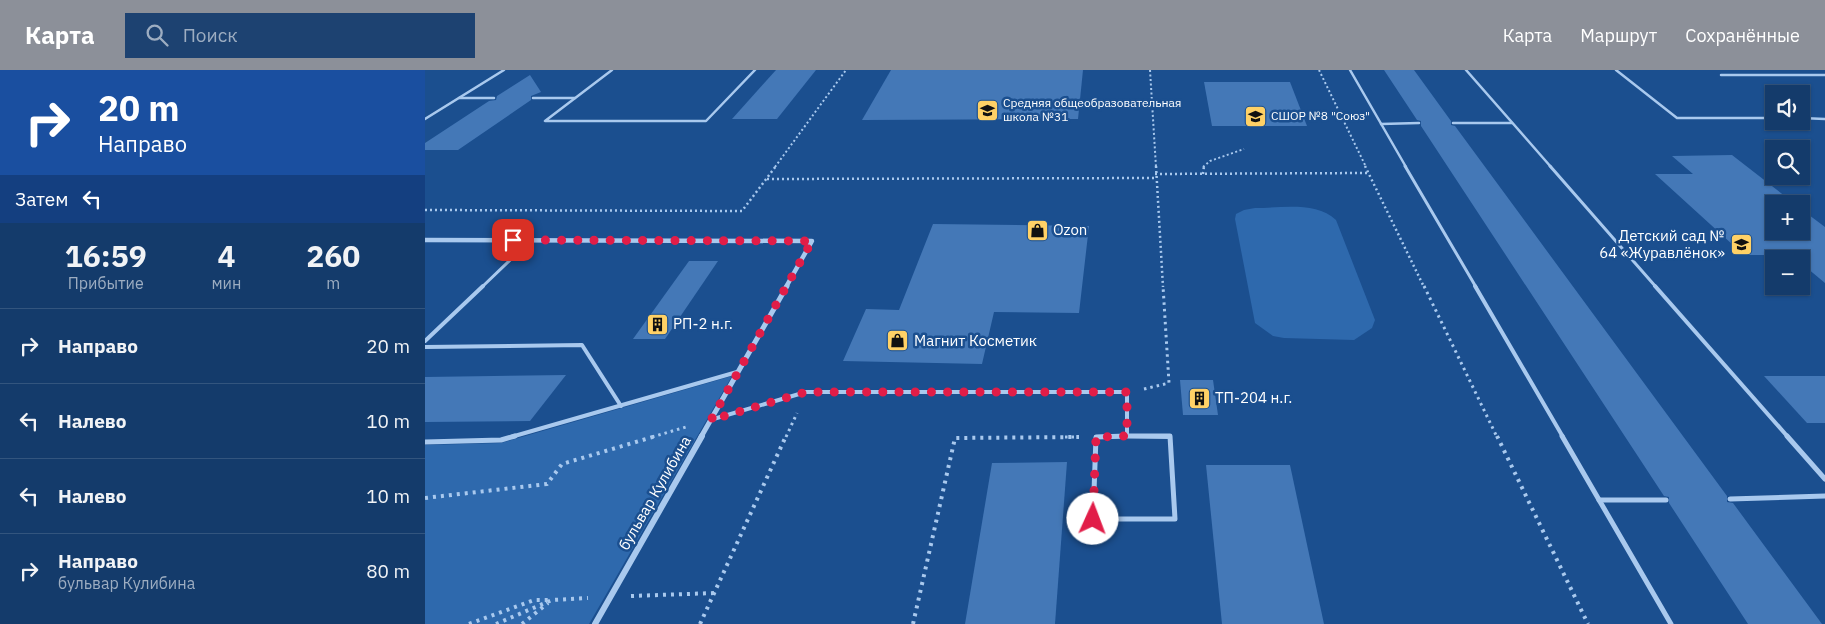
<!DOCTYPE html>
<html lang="ru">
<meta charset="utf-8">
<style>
body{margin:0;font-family:"IBM Plex Sans",sans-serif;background:#1d4271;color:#f1f3f6;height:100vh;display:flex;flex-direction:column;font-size:19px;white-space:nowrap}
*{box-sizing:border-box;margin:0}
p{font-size:16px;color:#9dadc1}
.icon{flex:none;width:28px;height:28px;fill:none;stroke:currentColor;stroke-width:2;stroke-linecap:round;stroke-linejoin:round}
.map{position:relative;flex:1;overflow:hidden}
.drawer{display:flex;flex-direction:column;background:#143b6b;width:425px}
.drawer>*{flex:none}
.guide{background:#1a4fa0;color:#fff;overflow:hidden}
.fabs{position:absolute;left:1340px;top:15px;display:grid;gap:10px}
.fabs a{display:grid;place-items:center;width:45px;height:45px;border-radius:0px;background:#143b6b;box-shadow:0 1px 4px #0004,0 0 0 1px #33557e;font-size:25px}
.pin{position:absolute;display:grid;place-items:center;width:42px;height:42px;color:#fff;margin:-21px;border-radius:10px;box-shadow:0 2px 8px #0006}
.me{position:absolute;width:55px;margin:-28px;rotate:2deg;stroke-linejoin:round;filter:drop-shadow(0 0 4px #0008)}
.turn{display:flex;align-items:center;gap:18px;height:105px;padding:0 15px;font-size:22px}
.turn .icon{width:65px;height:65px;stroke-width:2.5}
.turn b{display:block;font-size:35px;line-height:42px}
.then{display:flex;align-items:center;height:48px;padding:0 15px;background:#0003;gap:10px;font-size:19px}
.eta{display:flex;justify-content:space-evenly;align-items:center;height:85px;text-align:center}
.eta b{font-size:30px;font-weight:700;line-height:35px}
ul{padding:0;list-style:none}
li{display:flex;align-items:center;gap:15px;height:75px;padding:0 15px;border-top:1px solid #33557e}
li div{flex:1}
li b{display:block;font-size:19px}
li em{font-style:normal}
header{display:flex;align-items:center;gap:30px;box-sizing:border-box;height:70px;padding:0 25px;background:#8c9099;color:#fff}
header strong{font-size:24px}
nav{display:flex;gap:28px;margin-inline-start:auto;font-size:18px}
.search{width:350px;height:45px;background:#1d4271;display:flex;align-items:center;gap:12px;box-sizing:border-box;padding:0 18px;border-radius:0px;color:#9dadc1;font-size:19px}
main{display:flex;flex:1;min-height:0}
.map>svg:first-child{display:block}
.green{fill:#2e69ad}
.building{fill:#4478b7}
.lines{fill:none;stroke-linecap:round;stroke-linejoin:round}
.path-far3{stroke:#a9c9ee;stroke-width:2;stroke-dasharray:2 2.5;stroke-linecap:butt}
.path-far2{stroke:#a9c9ee;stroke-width:2.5;stroke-dasharray:2 3;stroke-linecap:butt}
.path-far1{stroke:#a9c9ee;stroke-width:3;stroke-dasharray:2.5 4;stroke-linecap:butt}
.path{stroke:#a9c9ee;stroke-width:4;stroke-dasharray:3 5;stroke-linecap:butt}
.lane-far3{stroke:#a9c9ee;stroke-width:2.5}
.lane-far2{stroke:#a9c9ee;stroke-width:3}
.lane-far1{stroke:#a9c9ee;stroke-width:4}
.lane{stroke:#a9c9ee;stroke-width:5}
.street-far2{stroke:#a9c9ee;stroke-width:4.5}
.street-far1{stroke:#a9c9ee;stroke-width:5}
.street{stroke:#a9c9ee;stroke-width:6}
.route{stroke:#e11d48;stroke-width:9;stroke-dasharray:0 16.2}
.labels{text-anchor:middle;stroke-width:5;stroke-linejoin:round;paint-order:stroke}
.far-poi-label{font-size:12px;fill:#fff;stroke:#1b4f8f;text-anchor:start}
.poi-label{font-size:15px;fill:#fff;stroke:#1b4f8f;text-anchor:start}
.street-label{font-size:15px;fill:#fff;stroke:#1b4f8f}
</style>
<header>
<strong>Карта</strong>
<div class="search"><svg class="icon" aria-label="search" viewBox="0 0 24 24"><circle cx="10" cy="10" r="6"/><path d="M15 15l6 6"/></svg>Поиск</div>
<nav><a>Карта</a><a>Маршрут</a><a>Сохранённые</a></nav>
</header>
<main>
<section class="drawer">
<div class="guide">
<div class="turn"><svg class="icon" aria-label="right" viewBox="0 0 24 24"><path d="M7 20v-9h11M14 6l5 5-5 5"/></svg><div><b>20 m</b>Направо</div></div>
<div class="then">Затем<svg class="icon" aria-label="left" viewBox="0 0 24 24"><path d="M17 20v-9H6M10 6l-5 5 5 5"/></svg></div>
</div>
<div class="eta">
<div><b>16:59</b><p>Прибытие</p></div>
<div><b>4</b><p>мин</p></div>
<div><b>260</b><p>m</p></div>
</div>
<ul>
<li><svg class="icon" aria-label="right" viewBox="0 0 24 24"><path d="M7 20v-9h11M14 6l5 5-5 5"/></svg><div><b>Направо</b></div><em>20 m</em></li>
<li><svg class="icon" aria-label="left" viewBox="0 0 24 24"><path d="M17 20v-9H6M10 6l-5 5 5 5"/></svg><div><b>Налево</b></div><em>10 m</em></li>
<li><svg class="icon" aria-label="left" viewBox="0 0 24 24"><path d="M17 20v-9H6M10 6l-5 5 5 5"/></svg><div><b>Налево</b></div><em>10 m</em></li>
<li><svg class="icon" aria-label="right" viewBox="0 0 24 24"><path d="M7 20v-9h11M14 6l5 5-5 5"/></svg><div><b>Направо</b><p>бульвар Кулибина</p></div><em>80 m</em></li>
</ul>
</section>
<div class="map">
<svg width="1400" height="554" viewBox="0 0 1400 554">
<rect width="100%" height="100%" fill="#1b4f8f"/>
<!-- green -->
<g class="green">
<path d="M830,138c26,0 61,-7 81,12l39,100 -3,8 -18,12 -70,-2 -11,-2 -18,-13 -20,-104 1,-5 8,-4z"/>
<polygon points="307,306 164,554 0,554 0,375 76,373"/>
</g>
<!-- building -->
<g class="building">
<polygon points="351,0 391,0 352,49 307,49"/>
<polygon points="466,0 658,0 653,49 437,50"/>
<polygon points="959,0 989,0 1026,51 1026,55 1030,56 1302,426 1302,432 1308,433 1397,554 1323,554 1244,433 1244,427 1239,426 996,56 996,51 992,50"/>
<polygon points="105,5 116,22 106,26 106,30 33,80 0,80 0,73 64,31 71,30 72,26"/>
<polygon points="779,12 865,12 882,56 787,56"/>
<polygon points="1307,85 1370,134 1349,134 1349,161 1376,161 1376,139 1400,157 1400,213 1376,193 1376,189 1371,189 1367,185 1319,185 1230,104 1268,104 1247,86"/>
<polygon points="508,154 664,156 654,243 569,242 557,294 418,291 441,239 474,240"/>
<polygon points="264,191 293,191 240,269 208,269"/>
<polygon points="141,305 105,351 0,352 0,307"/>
<polygon points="1339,306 1400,306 1400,353 1382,353"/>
<polygon points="755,310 788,310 793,345 758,345"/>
<polygon points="642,392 630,554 540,554 567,393"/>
<polygon points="781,395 865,395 899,554 797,554"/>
</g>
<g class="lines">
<!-- path-far3 -->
<g class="path-far3">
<polyline points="725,0 731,97"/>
<polyline points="894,0 941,97"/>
<polyline points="350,97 421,0"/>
<polyline points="778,97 785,91 819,79"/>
</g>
<!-- path-far2 -->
<g class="path-far2">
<polyline points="731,96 738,217"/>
<polyline points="940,96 999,217"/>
<polyline points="730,104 943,103"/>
<polyline points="778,104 779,96"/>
<polyline points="342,109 731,108"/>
<polyline points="0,140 317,141 351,96"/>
</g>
<!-- path-far1 -->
<g class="path-far1">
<polyline points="999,216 1072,367"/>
<polyline points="719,319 744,313 738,216"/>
<polyline points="227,367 261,357"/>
<polyline points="361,367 372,343"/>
<polyline points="640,367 654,367"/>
</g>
<!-- path -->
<g class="path">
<polyline points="1072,366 1163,554"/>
<polyline points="0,428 122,414 137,394 231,366"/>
<polyline points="206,526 290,523"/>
<polyline points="44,554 109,530 125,530"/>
<polyline points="71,554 127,530 163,528"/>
<polyline points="97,554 123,533"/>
<polyline points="275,554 361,366"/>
<polyline points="488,554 530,368 654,367"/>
</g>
<!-- lane-far3 -->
<g class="lane-far3">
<polyline points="187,0 120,51 281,51 330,0"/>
<polyline points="925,0 981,97"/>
<polyline points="1041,0 1126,97"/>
<polyline points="1191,0 1252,48 1349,48"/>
<polyline points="1296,5 1400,5"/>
<polyline points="34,28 69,28"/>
<polyline points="108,28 150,28"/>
<polyline points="1376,48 1400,49"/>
<polyline points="0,49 79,0"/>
<polyline points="1028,53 1087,53"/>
<polyline points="956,54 994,53"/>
</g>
<!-- lane-far2 -->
<g class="lane-far2">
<polyline points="980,96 1051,217"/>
<polyline points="1125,96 1231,217"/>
<polyline points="57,217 105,171"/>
</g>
<!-- lane-far1 -->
<g class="lane-far1">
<polyline points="1050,216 1138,367"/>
<polyline points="1230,216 1363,367"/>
<polyline points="0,271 58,216"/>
<polyline points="0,277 157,275 196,336"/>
<polyline points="285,350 381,322 702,322 702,366"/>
<polyline points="702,366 745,367"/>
<polyline points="86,367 312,302"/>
<polyline points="671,367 702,366"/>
</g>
<!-- lane -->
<g class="lane">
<polygon points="702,366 745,366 750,449 668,449 671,367"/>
<polyline points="1137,366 1246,554"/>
<polyline points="1362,366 1400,409"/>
<polyline points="0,372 76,370 90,366"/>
<polyline points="1305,429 1400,426"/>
<polyline points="1174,430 1241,430"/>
</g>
<!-- street-far2 -->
<polyline class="street-far2" points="0,170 387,171 361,217"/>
<!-- street-far1 -->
<polyline class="street-far1" points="276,367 362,216"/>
<!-- street -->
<polyline class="street" points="170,554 277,366"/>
</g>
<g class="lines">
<!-- route -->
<polyline class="route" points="88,170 387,171 286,350 381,322 702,322 702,366 671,367 668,449"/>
</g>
<!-- icons -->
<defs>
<symbol id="school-square" viewBox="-11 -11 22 22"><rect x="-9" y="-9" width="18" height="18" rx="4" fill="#ffd166" stroke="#1b4f8f"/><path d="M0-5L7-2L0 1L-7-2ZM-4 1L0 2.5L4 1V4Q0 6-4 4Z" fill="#111"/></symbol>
<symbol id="shop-square" viewBox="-11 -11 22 22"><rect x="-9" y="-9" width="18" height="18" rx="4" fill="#ffd166" stroke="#1b4f8f"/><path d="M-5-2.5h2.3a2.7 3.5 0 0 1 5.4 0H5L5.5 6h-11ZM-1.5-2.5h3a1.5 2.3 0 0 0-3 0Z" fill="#111"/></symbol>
<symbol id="building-square" viewBox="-11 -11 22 22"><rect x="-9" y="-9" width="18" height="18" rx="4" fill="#ffd166" stroke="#1b4f8f"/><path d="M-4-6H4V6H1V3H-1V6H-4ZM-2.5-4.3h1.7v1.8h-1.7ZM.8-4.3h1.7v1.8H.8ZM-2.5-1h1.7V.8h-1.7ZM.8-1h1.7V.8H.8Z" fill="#111"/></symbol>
</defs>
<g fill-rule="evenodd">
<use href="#school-square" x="550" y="28" width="25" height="25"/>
<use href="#school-square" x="818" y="34" width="25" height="25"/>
<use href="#shop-square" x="600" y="148" width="25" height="25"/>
<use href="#school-square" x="1304" y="162" width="25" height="25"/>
<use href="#building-square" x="220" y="242" width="25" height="25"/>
<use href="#shop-square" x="460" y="258" width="25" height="25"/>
<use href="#building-square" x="762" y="316" width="25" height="25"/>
</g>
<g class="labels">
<!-- far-poi labels -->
<g class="far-poi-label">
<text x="578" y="37">Средняя общеобразовательная<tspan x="578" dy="14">школа №31</tspan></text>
<text x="846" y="50">СШОР №8 "Союз"</text>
</g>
<!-- poi labels -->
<g class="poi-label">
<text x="628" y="165">Ozon</text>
<text x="1300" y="171" text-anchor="end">Детский сад №<tspan x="1300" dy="17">64 «Журавлёнок»</tspan></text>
<text x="248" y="259">РП-2 н.г.</text>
<text x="489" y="276">Магнит Косметик</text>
<text x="790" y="333">ТП-204 н.г.</text>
</g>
<!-- street labels -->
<g class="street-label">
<text transform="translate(230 423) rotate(-60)" y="5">бульвар Кулибина</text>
</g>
</g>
</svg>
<div class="fabs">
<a><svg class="icon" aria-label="sound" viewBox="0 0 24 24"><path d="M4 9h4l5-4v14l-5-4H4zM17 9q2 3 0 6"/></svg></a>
<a><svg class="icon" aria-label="search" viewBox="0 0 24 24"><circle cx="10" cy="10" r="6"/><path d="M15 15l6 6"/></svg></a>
<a>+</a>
<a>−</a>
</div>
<div class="pin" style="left:88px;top:170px;background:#d93025"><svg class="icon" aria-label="arrive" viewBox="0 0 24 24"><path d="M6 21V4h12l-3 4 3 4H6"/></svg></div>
<svg class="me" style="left:668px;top:449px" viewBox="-20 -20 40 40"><circle r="19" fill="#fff"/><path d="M0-13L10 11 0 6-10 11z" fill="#e11d48"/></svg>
</div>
</main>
